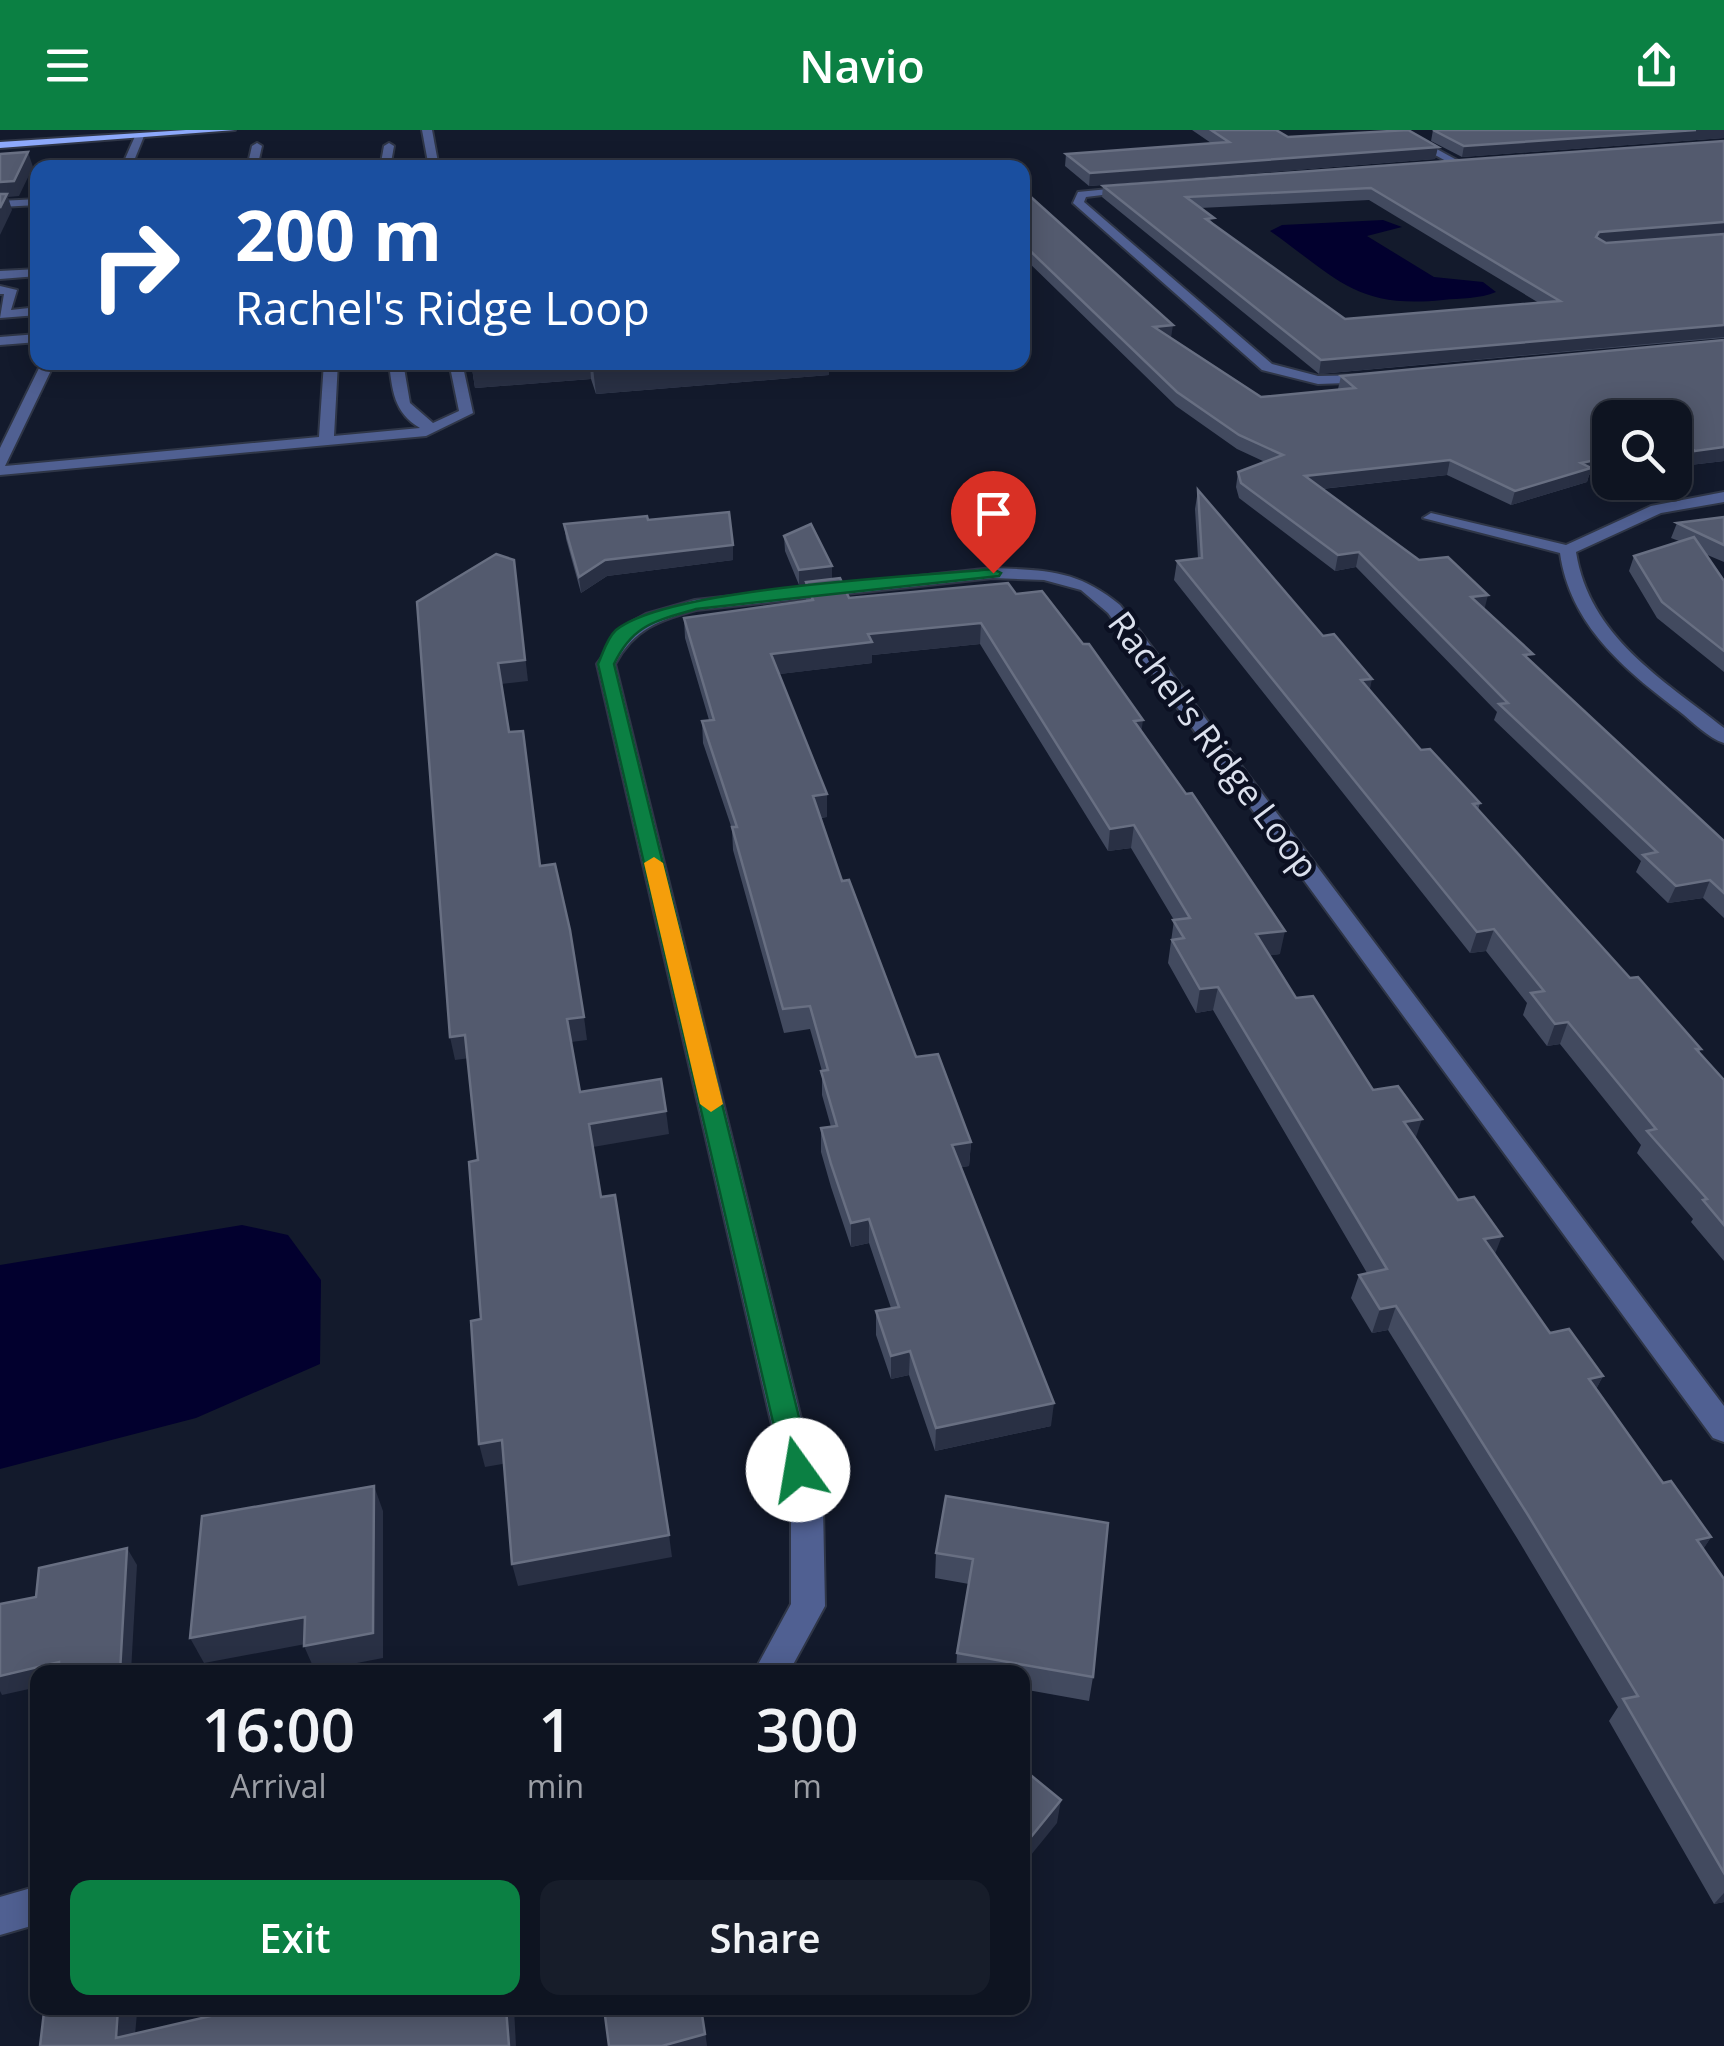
<!DOCTYPE html>
<style>
body{margin:0;font-family:"Open Sans",sans-serif;background:#171d2a;color:#f1f3f6;height:100vh;display:flex;flex-direction:column;font-size:38px;white-space:nowrap}
*{box-sizing:border-box;margin:0}
p{font-size:32px;color:#9b9ea5}
.icon{flex:none;width:55px;height:55px;fill:none;stroke:currentColor;stroke-width:2;stroke-linecap:round;stroke-linejoin:round}
.map{position:relative;flex:1;overflow:hidden}
.side{position:absolute;left:30px;top:1535px;width:1000px;height:350px;display:flex;flex-direction:column;background:#0e1421;border-radius:20px;box-shadow:0 5px 25px #0003,0 0 0 2px #2e333f}
.side>*{flex:none}
.guide{position:absolute;left:30px;top:30px;width:1000px;height:210px;border-radius:20px;box-shadow:0 5px 25px #0003,0 0 0 2px #2e333f;background:#1a4fa0;color:#fff;overflow:hidden}
.tools{position:absolute;left:1592px;top:270px;display:grid;gap:20px}
.tools a{display:grid;place-items:center;width:100px;height:100px;border-radius:20px;background:#0e1421;box-shadow:0 5px 25px #0003,0 0 0 2px #2e333f;font-size:50px}
.pin{position:absolute;display:grid;place-items:center;width:85px;height:85px;color:#fff;margin:-102px -42px;border-radius:50% 50% 50% 0;rotate:-45deg;box-shadow:0 0 10px #0007}
.pin .icon{rotate:45deg}
.me{position:absolute;width:110px;margin:-55px;rotate:347deg;stroke-linejoin:round;filter:drop-shadow(0 0 8px #0008)}
.turn{display:flex;align-items:center;gap:35px;height:210px;padding:0 40px;font-size:45px}
.turn .icon{width:130px;height:130px;stroke-width:2.5}
.turn b{display:block;font-size:70px;line-height:85px}
.eta{display:flex;justify-content:space-evenly;align-items:center;height:170px;text-align:center}
.eta b{font-size:60px;font-weight:600;line-height:70px}
.button{display:flex;gap:20px;margin-top:auto;padding:20px 40px}
.button a{flex:1;height:115px;border-radius:20px;background:#0b8043;color:#fff;font-size:40px;font-weight:600;line-height:115px;text-align:center}
.button a+a{background:#171d2a;color:#f1f3f6}
header{display:flex;justify-content:space-between;align-items:center;height:130px;padding:0 40px;background:#0b8043;color:#fff;font-size:45px;font-weight:600}
.map>svg:first-child{display:block}
.water{fill:#02002e}
.lines{fill:none;stroke-linecap:round;stroke-linejoin:round}
.minor-casing{stroke:#2f3647;stroke-width:4}
.major-casing{stroke:#2f3647;stroke-width:4}
.minor{fill:#506092;fill-rule:evenodd}
.major{fill:#8da9fb;fill-rule:evenodd}
.wall{fill:#424a5f;fill-rule:evenodd}
.shaded-wall{fill:#293044}
.building{fill:#535a6e;stroke:#686f82;stroke-width:2.5;fill-rule:evenodd}
.route{fill:#0b8043;stroke:#07532c;stroke-width:2.5}
.slow{fill:#f59e0b}
.labels{text-anchor:middle;stroke-width:9;stroke-linejoin:round;paint-order:stroke}
.street-label{font-size:35px;fill:#dbe0ed;stroke:#0b1022}
</style>
<header><svg class="icon" aria-label="menu" viewBox="0 0 24 24"><path d="M4 6h16M4 12h16M4 18h16"/></svg>Navio<svg class="icon" aria-label="share" viewBox="0 0 24 24"><path d="M12 15V3M7 8l5-5 5 5M5 13v7h14v-7"/></svg></header>
<div class="map">
<svg width="1724" height="1916" viewBox="0 0 1724 1916">
<rect width="100%" height="100%" fill="#131a2c"/>
<!-- water -->
<g class="water">
<path d="M1383,90l19,7 -35,9 67,41 49,5 13,10c-16,7 -36,6 -53,8 -88,9 -106,-22 -173,-69l12,-6z"/>
<polygon points="242,1095 288,1105 321,1150 320,1234 196,1288 0,1339 0,1135"/>
</g>
<g class="lines">
<defs>
<g id="minor">
<polygon points="422,0 432,0 439,38 429,38"/>
<polygon points="1390,0 1402,0 1464,34 1455,36"/>
<polygon points="136,4 144,6 131,38 121,38"/>
<polygon points="257,13 262,16 257,38 247,38 252,16"/>
<polygon points="389,13 394,16 390,38 380,38 384,16"/>
<polygon points="1139,56 1135,61 1086,67 1084,72 1272,234 1318,246 1371,245 1378,249 1376,252 1318,254 1262,240 1073,73 1078,62"/>
<polygon points="38,69 38,75 0,77 0,71"/>
<polygon points="38,139 38,146 0,149 0,141"/>
<polygon points="0,156 17,160 11,180 38,177 38,185 0,188 4,164 0,164"/>
<polygon points="38,204 38,212 0,215 0,207"/>
<path d="M42,232h13l-50,104 314,-29 5,-75h14l-4,74 86,-8c-26,-15 -28,-38 -31,-66h14l7,41 23,20 26,-12 -10,-49h13l11,51 -47,23 -426,39v-27z"/>
<path d="M1724,362v10l-63,11 -85,39c13,84 86,127 148,176v15c-16,-5 -31,-21 -45,-32 -55,-42 -109,-86 -119,-158l-137,-35 8,-5 135,32 85,-39z"/>
<path d="M993,438c54,2 85,2 127,37l604,801v36l-11,-4 -605,-825 -27,-23 -37,-10 -51,-2 -297,32c-37,10 -62,19 -81,54l208,844 2,98 -36,66h-35l37,-68v-96l-194,-844 29,-39 20,-11 49,-14z"/>
<polygon points="38,1756 38,1794 0,1805 0,1767"/>
</g>
<polygon id="major" points="186,0 235,0 0,18 0,12"/>
</defs>
<!-- minor casing -->
<use href="#minor" class="minor-casing"/>
<!-- major casing -->
<use href="#major" class="major-casing"/>
<!-- minor -->
<use href="#minor" class="minor"/>
<!-- major -->
<use href="#major" class="major"/>
</g>
<!-- wall -->
<g class="wall">
<polygon points="1192,0 1276,0 1288,7 1438,17 1435,29 1089,56 1065,36 1066,24 1211,13"/>
<polygon points="1433,0 1724,0 1724,8 1462,27 1431,11"/>
<path d="M1724,11v197l-405,36 -217,-177 1,-11zM1369,70l170,103 -194,16 -131,-95 -14,-16zM1724,103v1l-68,5z"/>
<polygon points="1022,59 1171,208 1261,267 1338,259 1341,246 1724,210 1724,331 1690,335 1683,330 1675,331 1675,288 1589,345 1587,352 1511,375 1447,345 1322,359 1484,479 1530,531 1724,711 1724,788 1703,768 1668,773 1636,742 1641,731 1494,590 1497,582 1356,437 1335,441 1239,368 1236,357 1238,342 1265,332 1237,319 1176,276 1022,126"/>
<polygon points="471,232 829,232 829,245 596,264 591,249 475,258"/>
<polygon points="1198,360 1421,620 1480,673 1478,680 1630,848 1701,919 1699,923 1724,950 1724,1131 1691,1092 1693,1089 1637,1023 1641,1015 1560,914 1547,916 1523,885 1527,873 1486,821 1470,823 1174,450 1177,431 1198,428 1195,379"/>
<polygon points="1724,387 1724,432 1705,424 1724,451 1724,542 1657,488 1629,441 1634,426 1679,411 1671,408 1677,393"/>
<polygon points="564,394 733,415 733,430 607,446 581,463 566,409"/>
<polygon points="784,406 832,436 832,449 849,468 1016,464 1142,601 1280,824 1269,825 1296,868 1416,1009 1550,1203 1603,1246 1596,1259 1663,1353 1711,1407 1703,1419 1724,1449 1724,1772 1714,1774 1609,1591 1618,1577 1517,1408 1388,1200 1372,1203 1351,1168 1359,1145 1367,1143 1213,880 1196,883 1168,833 1174,790 1131,718 1108,721 980,514 872,525 872,533 779,544 827,687 820,688 842,751 916,927 971,1012 969,1036 961,1037 1051,1296 935,1321 909,1245 891,1249 876,1205 876,1181 891,1178 869,1113 851,1117 831,1057 821,1022 821,998 831,997 822,965 822,941 810,899 784,903 733,720 732,699 703,613 702,591 709,590 685,508 684,488 806,471 806,454 799,455 785,421"/>
<polygon points="1108,1393 1093,1547 1089,1571 1022,1559 1022,1542 956,1542 957,1523 969,1454 935,1448 936,1423"/>
</g>
<!-- shaded-wall -->
<g class="shaded-wall">
<polygon points="1696,0 1724,0 1724,8 1462,27 1464,16"/>
<polygon points="1438,17 1435,29 1089,56 1090,43"/>
<polygon points="28,22 33,37 19,66 8,67 12,80 0,105 0,52"/>
<polygon points="1724,92 1724,103 1596,114 1596,107 1599,102"/>
<polygon points="1173,195 1171,208 1154,197"/>
<polygon points="1724,195 1724,207 1319,244 1321,230"/>
<polygon points="471,232 590,232 591,249 475,258"/>
<polygon points="663,232 829,232 829,245 596,264 593,238"/>
<polygon points="1688,316 1683,330 1675,331 1675,317"/>
<polygon points="1724,317 1724,331 1690,335 1695,321"/>
<polygon points="1610,327 1610,341 1589,345 1587,352 1511,375 1515,361 1581,333"/>
<polygon points="1450,330 1447,345 1302,361 1305,346"/>
<polygon points="733,415 733,430 607,446 581,463 579,447 605,430"/>
<polygon points="1359,422 1356,437 1335,441 1338,425"/>
<polygon points="514,430 528,551 501,554 498,533"/>
<polygon points="832,436 832,452 799,455 799,440"/>
<polygon points="1488,465 1484,481 1471,467"/>
<polygon points="981,493 980,514 872,525 872,533 772,545 771,524 868,504"/>
<polygon points="1372,549 1368,569 1361,550"/>
<polygon points="1143,590 1140,611 1134,591"/>
<polygon points="827,664 827,687 813,688 813,666"/>
<polygon points="1134,695 1131,718 1108,721 1110,699"/>
<polygon points="1710,750 1703,768 1668,773 1676,756"/>
<polygon points="1494,799 1486,821 1470,823 1477,802"/>
<polygon points="1285,801 1280,824 1252,828 1256,804"/>
<polygon points="1218,857 1213,880 1196,883 1200,859"/>
<polygon points="584,887 587,910 571,912 567,889"/>
<polygon points="1568,892 1560,914 1547,916 1555,894"/>
<polygon points="465,905 470,928 455,930 450,907"/>
<polygon points="666,981 669,1004 593,1017 589,994"/>
<polygon points="1422,989 1414,1013 1404,992"/>
<polygon points="971,1012 969,1036 951,1039 952,1015"/>
<polygon points="869,1089 869,1113 851,1117 851,1093"/>
<polygon points="1502,1106 1493,1129 1484,1109"/>
<polygon points="1396,1176 1388,1200 1372,1203 1380,1179"/>
<polygon points="910,1221 909,1245 891,1249 891,1226"/>
<polygon points="1603,1246 1591,1269 1589,1249"/>
<polygon points="1054,1273 1051,1296 935,1321 936,1298"/>
<polygon points="502,1310 508,1333 485,1337 479,1314"/>
<polygon points="374,1356 383,1381 383,1528 315,1541 304,1516"/>
<polygon points="669,1405 672,1427 518,1456 512,1434"/>
<polygon points="1711,1407 1697,1429 1697,1410"/>
<polygon points="127,1418 137,1435 131,1542 120,1542"/>
<polygon points="305,1487 316,1512 204,1533 190,1508"/>
<polygon points="59,1532 66,1542 38,1542 38,1557 2,1565 0,1561 0,1546"/>
<polygon points="1061,1670 1057,1693 1022,1736 1022,1718"/>
<polygon points="1724,1763 1724,1772 1714,1774"/>
<polygon points="118,1878 132,1878 137,1883 134,1916 116,1908"/>
<polygon points="506,1878 514,1878 516,1916 509,1916"/>
<polygon points="702,1878 707,1916 662,1916"/>
</g>
<!-- building -->
<g class="building">
<polygon points="1211,0 1276,0 1288,7 1408,0 1438,17 1090,43 1066,24 1229,12"/>
<polygon points="1433,0 1696,0 1464,16"/>
<path d="M1724,11v81l-125,10 -3,5 10,6 118,-9v91l-403,35 -218,-174zM1371,58l189,113 -215,18 -139,-100 8,-1 -28,-21z"/>
<polygon points="28,22 14,51 0,52 0,24"/>
<polygon points="993,33 999,38 984,38"/>
<polygon points="1022,59 1173,195 1154,197 1261,267 1355,258 1341,246 1724,210 1724,317 1695,321 1688,316 1675,317 1675,288 1610,288 1610,327 1581,333 1591,338 1515,361 1450,330 1305,346 1419,430 1448,427 1488,465 1471,467 1533,524 1524,525 1724,711 1724,763 1710,750 1676,756 1643,725 1657,722 1499,574 1508,573 1359,422 1338,425 1241,353 1238,342 1283,325 1239,305 1177,262 1022,113"/>
<polygon points="0,64 7,64 0,78"/>
<polygon points="592,232 663,232 593,238"/>
<polygon points="1198,360 1323,506 1334,504 1372,549 1361,550 1421,620 1430,619 1480,673 1473,674 1630,848 1638,847 1701,919 1696,919 1724,950 1724,1095 1703,1070 1707,1069 1647,1001 1656,999 1568,892 1555,894 1531,863 1544,861 1494,799 1477,802 1177,431 1202,428"/>
<polygon points="729,382 733,415 605,430 579,447 564,394 647,386 648,390"/>
<polygon points="1724,387 1724,415 1677,393"/>
<polygon points="811,394 832,436 799,440 784,406"/>
<polygon points="1694,407 1724,451 1724,521 1662,472 1634,426"/>
<polygon points="496,424 514,430 525,530 498,533 509,602 523,601 540,736 555,734 570,800 584,887 567,889 580,962 661,949 666,981 589,994 601,1067 615,1065 669,1405 512,1434 502,1310 479,1314 471,1191 481,1189 469,1032 478,1030 465,905 450,907 417,472"/>
<polygon points="840,448 849,468 1008,453 1016,464 1042,461 1083,514 1089,514 1143,590 1134,591 1186,664 1192,663 1285,801 1256,804 1296,868 1313,866 1373,960 1398,956 1422,989 1404,992 1458,1070 1474,1067 1502,1106 1484,1109 1550,1203 1569,1199 1603,1246 1589,1249 1663,1353 1671,1351 1711,1407 1697,1410 1724,1449 1724,1743 1623,1569 1638,1566 1528,1385 1396,1176 1380,1179 1359,1145 1387,1139 1218,857 1200,859 1172,810 1184,808 1173,790 1190,788 1134,695 1110,699 981,493 868,504 872,512 771,524 827,664 813,666 842,751 849,750 916,927 938,924 971,1012 952,1015 1054,1273 936,1298 910,1221 891,1226 876,1181 899,1177 869,1089 851,1093 831,1034 821,998 837,996 821,941 828,940 810,876 783,879 732,697 737,697 702,591 714,590 684,488 813,470 806,452"/>
<polygon points="374,1356 373,1503 304,1516 305,1487 190,1508 202,1386"/>
<polygon points="946,1366 1108,1393 1093,1547 957,1523 973,1429 936,1423"/>
<polygon points="127,1418 120,1542 59,1542 59,1532 0,1546 0,1474 36,1467 39,1438"/>
<polygon points="1022,1638 1061,1670 1022,1718"/>
<polygon points="60,1878 118,1878 116,1908 245,1878 506,1878 509,1916 40,1916 44,1882"/>
<polygon points="604,1878 701,1878 705,1904 662,1916 609,1916"/>
</g>
<!-- route -->
<path class="route" d="M993,439l8,4 -2,3 -303,33c-40,12 -63,15 -82,55l198,806 -4,8 -10,4 -10,-4 -4,-8 -186,-806c5,-11 9,-26 18,-34 54,-43 299,-53 377,-61z"/>
<!-- slow -->
<polygon class="slow" points="654,727 663,733 723,974 711,982 700,974 644,733"/>
<g class="labels">
<!-- street labels -->
<g class="street-label">
<text transform="translate(1213 615) rotate(53)" y="12">Rachel's Ridge Loop</text>
</g>
</g>
</svg>
<div class="tools">
<a><svg class="icon" aria-label="search" viewBox="0 0 24 24"><circle cx="10" cy="10" r="6"/><path d="M15 15l6 6"/></svg></a>
</div>
<div class="pin" style="left:993px;top:443px;background:#d93025"><svg class="icon" aria-label="arrive" viewBox="0 0 24 24"><path d="M6 21V4h12l-3 4 3 4H6"/></svg></div>
<svg class="me" style="left:798px;top:1340px" viewBox="-20 -20 40 40"><circle r="19" fill="#fff"/><path d="M0-13L10 11 0 6-10 11z" fill="#0b8043"/></svg>
<div class="guide">
<div class="turn"><svg class="icon" aria-label="right" viewBox="0 0 24 24"><path d="M7 20v-9h11M14 6l5 5-5 5"/></svg><div><b>200 m</b>Rachel's Ridge Loop</div></div>
</div>
<section class="side">
<div class="eta">
<div><b>16:00</b><p>Arrival</p></div>
<div><b>1</b><p>min</p></div>
<div><b>300</b><p>m</p></div>
</div>
<div class="button"><a>Exit</a><a>Share</a></div>
</section>
</div>
